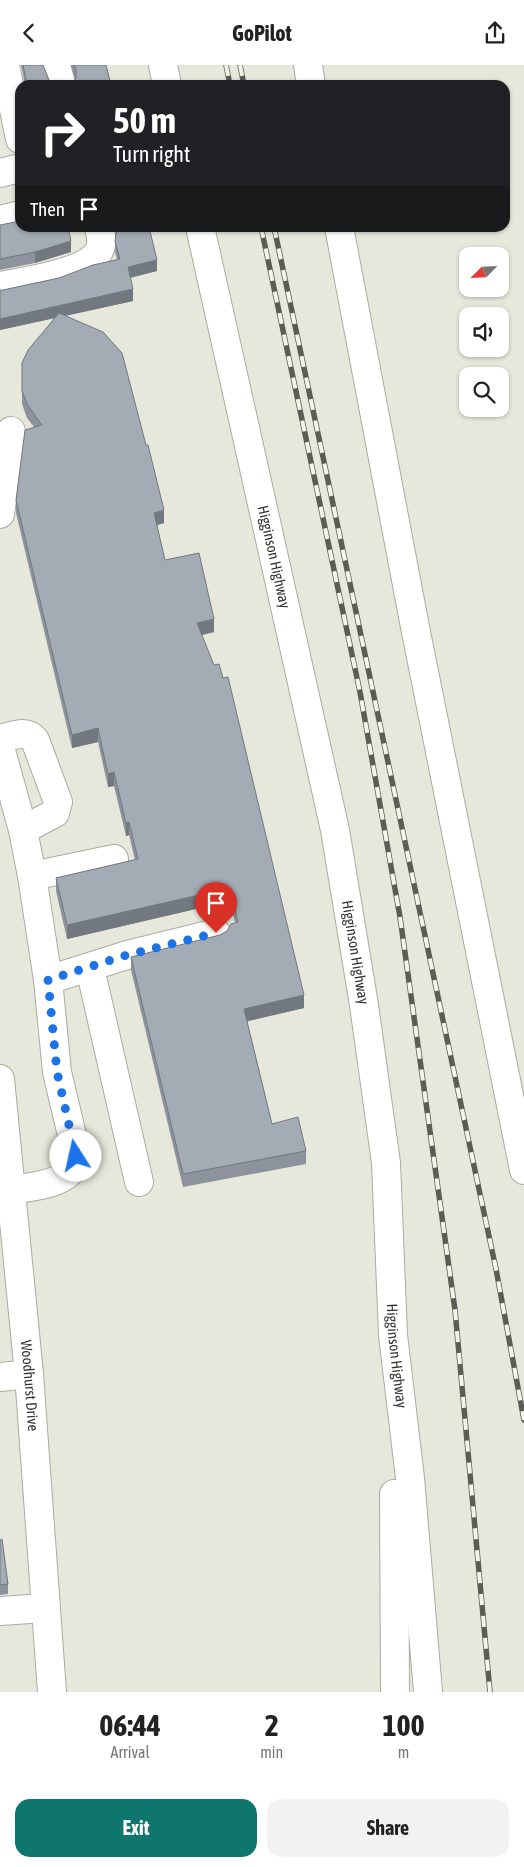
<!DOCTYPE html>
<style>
body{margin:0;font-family:"Asap Condensed",sans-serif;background:#f2f2f2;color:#222;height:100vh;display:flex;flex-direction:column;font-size:19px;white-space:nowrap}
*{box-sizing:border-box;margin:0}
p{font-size:16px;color:#767676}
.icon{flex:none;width:28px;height:28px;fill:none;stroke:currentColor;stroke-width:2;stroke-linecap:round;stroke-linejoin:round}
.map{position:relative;height:1627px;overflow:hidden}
.details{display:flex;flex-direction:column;background:#fff;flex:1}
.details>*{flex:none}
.top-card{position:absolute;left:15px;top:15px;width:495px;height:152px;border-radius:15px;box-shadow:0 1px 4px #0004;background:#202124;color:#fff;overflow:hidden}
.needle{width:32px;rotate:246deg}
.controls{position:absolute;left:459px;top:182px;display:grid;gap:10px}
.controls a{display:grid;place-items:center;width:50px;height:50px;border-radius:10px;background:#fff;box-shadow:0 1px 4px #0004;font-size:25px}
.pin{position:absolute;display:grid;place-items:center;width:42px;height:42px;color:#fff;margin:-51px -21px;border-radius:50% 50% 50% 0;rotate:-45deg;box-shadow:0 0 5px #0007}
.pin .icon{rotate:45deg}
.me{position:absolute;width:55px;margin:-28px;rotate:350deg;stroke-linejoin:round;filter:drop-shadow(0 0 4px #0008)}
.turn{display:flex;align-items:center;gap:18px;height:105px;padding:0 15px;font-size:22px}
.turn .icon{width:65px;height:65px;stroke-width:2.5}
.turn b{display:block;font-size:35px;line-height:42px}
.then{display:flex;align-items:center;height:48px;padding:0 15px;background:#0003;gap:10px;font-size:19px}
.eta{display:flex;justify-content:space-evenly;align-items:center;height:85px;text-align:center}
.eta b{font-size:30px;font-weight:700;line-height:35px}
.primary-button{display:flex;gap:10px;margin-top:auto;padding:10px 15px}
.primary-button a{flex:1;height:58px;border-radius:15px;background:#0f766e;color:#fff;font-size:20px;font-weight:700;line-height:58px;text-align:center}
.primary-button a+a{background:#f2f2f2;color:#222}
header{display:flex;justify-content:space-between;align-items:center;height:65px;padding:0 15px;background:#fff;font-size:22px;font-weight:700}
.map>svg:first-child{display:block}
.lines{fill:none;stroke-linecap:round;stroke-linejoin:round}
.minor-casing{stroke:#aaaca0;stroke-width:30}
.highway-casing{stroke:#aaaca0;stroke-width:30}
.minor{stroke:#fff;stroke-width:28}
.highway{stroke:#fff;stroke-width:28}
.rail-casing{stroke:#5b5c56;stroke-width:5.5}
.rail{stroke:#f3f5e8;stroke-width:4;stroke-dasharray:11;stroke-linecap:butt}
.wall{fill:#8c939c}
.shaded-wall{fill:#72787f}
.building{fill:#a3abb5;stroke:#72787f}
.route{stroke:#1a73e8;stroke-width:9;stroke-dasharray:0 16.2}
.labels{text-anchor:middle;stroke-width:4.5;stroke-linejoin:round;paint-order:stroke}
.street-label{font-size:15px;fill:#33342f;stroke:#f3f5e8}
</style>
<header><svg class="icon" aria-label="back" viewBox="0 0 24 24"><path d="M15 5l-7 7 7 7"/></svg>GoPilot<svg class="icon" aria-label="share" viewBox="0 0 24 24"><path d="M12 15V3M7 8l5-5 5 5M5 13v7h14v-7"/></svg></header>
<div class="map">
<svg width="524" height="1627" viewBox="0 0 524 1627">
<rect width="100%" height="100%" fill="#e6e8db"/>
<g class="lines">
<defs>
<g id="minor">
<polyline points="5,0 20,74"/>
<polyline points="56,0 61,20"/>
<polyline points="0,108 20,103"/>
<polyline points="0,155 20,150"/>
<path d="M0,221c23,-4 88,-14 99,-35 4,-8 2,-15 0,-24"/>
<polyline points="0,449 11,366"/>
<path d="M0,674c13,-3 26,-10 35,1l23,62 -3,11 -32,17"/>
<path d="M0,682l23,83 9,46 16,104 9,92 20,84c-4,29 -42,30 -66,34"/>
<polyline points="32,811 114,794"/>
<polyline points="90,903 139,1117"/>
<polyline points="48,915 127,890 216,868"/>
<path id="s1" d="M0,1014l29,295 23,318"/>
<polyline points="0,1312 29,1309"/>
<polyline points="0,1546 45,1543"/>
</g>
<g id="highway">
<polyline points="163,0 167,20"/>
<polyline points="308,0 311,20"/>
<path id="s2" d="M200,162l135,603 29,175 22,158 7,172 17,143 18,214"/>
<polyline points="339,162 415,562 524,1105"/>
<polyline points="394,1429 395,1627"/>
</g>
</defs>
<!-- minor casing -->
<use href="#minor" class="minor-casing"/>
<!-- highway casing -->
<use href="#highway" class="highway-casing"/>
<!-- minor -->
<use href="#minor" class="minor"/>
<!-- highway -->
<use href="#highway" class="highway"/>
<defs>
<g id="rail">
<polyline points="226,0 230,20"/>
<polyline points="240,0 244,20"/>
<polyline points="261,162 360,627 400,852 455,1245 490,1627"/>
<polyline points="274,162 496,1204 524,1355"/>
</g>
</defs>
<!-- rail casing -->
<use href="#rail" class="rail-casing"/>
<!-- rail -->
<use href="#rail" class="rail"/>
</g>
<!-- wall -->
<g class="wall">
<polygon points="21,0 43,0 51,20 25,20"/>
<polygon points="71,0 106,0 72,19 75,14"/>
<polygon points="0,160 20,162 70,162 68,163 71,187 35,198 0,205"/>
<polygon points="115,162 149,162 157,206 130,213 133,236 65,251 164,458 157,460 165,495 214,567 202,570 304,943 247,956 272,1059 306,1086 306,1099 183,1122 131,905 131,892 220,870 227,866 235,858 230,836 67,874 56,826 56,813 135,795 129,770 126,771 114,721 108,722 98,677 72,683 16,448 16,435 34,362 27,353 22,339 22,298 54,253 0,265 3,225 59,213 117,195 115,187 116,169"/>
<polygon points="0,1475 8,1519 8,1529 0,1530"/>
</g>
<!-- shaded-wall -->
<g class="shaded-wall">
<polygon points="71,176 71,187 35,198 35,187"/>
<polygon points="157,195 157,206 128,213 128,202"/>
<polygon points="133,224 133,236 0,265 0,254"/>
<polygon points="164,445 164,458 154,461 154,448"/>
<polygon points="214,554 214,567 197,571 197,558"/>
<polygon points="98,663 98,677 72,683 72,670"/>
<polygon points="114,707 114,721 108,722 108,709"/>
<polygon points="129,757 129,770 126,771 126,758"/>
<polygon points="230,823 230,836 67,874 67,860"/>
<polygon points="304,930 304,943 244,957 244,944"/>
</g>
<!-- building -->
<g class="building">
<polygon points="23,0 43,0 51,20 27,20"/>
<polygon points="74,0 106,0 111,20 71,20 76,13 76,5"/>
<polygon points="20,156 20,162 68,162 71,176 35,187 0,194 0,160"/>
<polygon points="117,162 149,162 157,195 128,202 133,224 0,254 0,225 3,225 59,213 93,200 120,194 115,176"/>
<polygon points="59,248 103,267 122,288 146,380 148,380 164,445 154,448 165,495 199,488 214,554 197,558 214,600 219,599 223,613 228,612 304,930 244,944 272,1059 298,1052 306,1086 183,1109 131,892 220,870 227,866 231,859 238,857 230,823 67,860 56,813 138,794 129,757 126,758 114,707 108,709 98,663 72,670 16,435 25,365 42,360 27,339 22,326 22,298 28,285"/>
<polygon points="2,1474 8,1519 0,1520 0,1475"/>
</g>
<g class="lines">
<!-- route -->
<polyline class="route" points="76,1091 57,1007 48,915 127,890 216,868"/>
</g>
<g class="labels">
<!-- street labels -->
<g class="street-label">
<text dy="5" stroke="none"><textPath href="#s2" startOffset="338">Higginson Highway</textPath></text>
<text dy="5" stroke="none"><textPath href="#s2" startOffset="742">Higginson Highway</textPath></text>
<text dy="5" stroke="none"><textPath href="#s2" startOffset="1148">Higginson Highway</textPath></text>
<text dy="5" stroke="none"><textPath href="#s1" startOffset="308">Woodhurst Drive</textPath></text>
</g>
</g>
</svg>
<div class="controls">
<a><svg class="needle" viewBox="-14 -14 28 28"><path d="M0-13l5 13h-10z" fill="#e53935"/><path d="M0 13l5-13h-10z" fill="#767676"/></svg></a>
<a><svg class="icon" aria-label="sound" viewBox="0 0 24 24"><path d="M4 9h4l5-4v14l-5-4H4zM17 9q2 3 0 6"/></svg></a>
<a><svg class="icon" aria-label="search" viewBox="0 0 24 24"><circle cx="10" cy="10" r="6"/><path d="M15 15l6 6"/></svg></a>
</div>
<div class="pin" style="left:216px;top:868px;background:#d93025"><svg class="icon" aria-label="arrive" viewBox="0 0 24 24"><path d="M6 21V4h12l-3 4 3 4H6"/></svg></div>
<svg class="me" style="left:76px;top:1091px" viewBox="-20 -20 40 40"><circle r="19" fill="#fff"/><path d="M0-13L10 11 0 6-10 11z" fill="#1a73e8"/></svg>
<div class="top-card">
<div class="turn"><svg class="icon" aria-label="right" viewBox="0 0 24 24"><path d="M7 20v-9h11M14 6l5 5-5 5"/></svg><div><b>50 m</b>Turn right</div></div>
<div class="then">Then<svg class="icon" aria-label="arrive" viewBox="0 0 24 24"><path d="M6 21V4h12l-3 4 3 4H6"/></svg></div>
</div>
</div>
<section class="details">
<div class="eta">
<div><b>06:44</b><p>Arrival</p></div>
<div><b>2</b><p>min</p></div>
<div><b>100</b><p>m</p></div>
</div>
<div class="primary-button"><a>Exit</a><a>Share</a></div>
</section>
